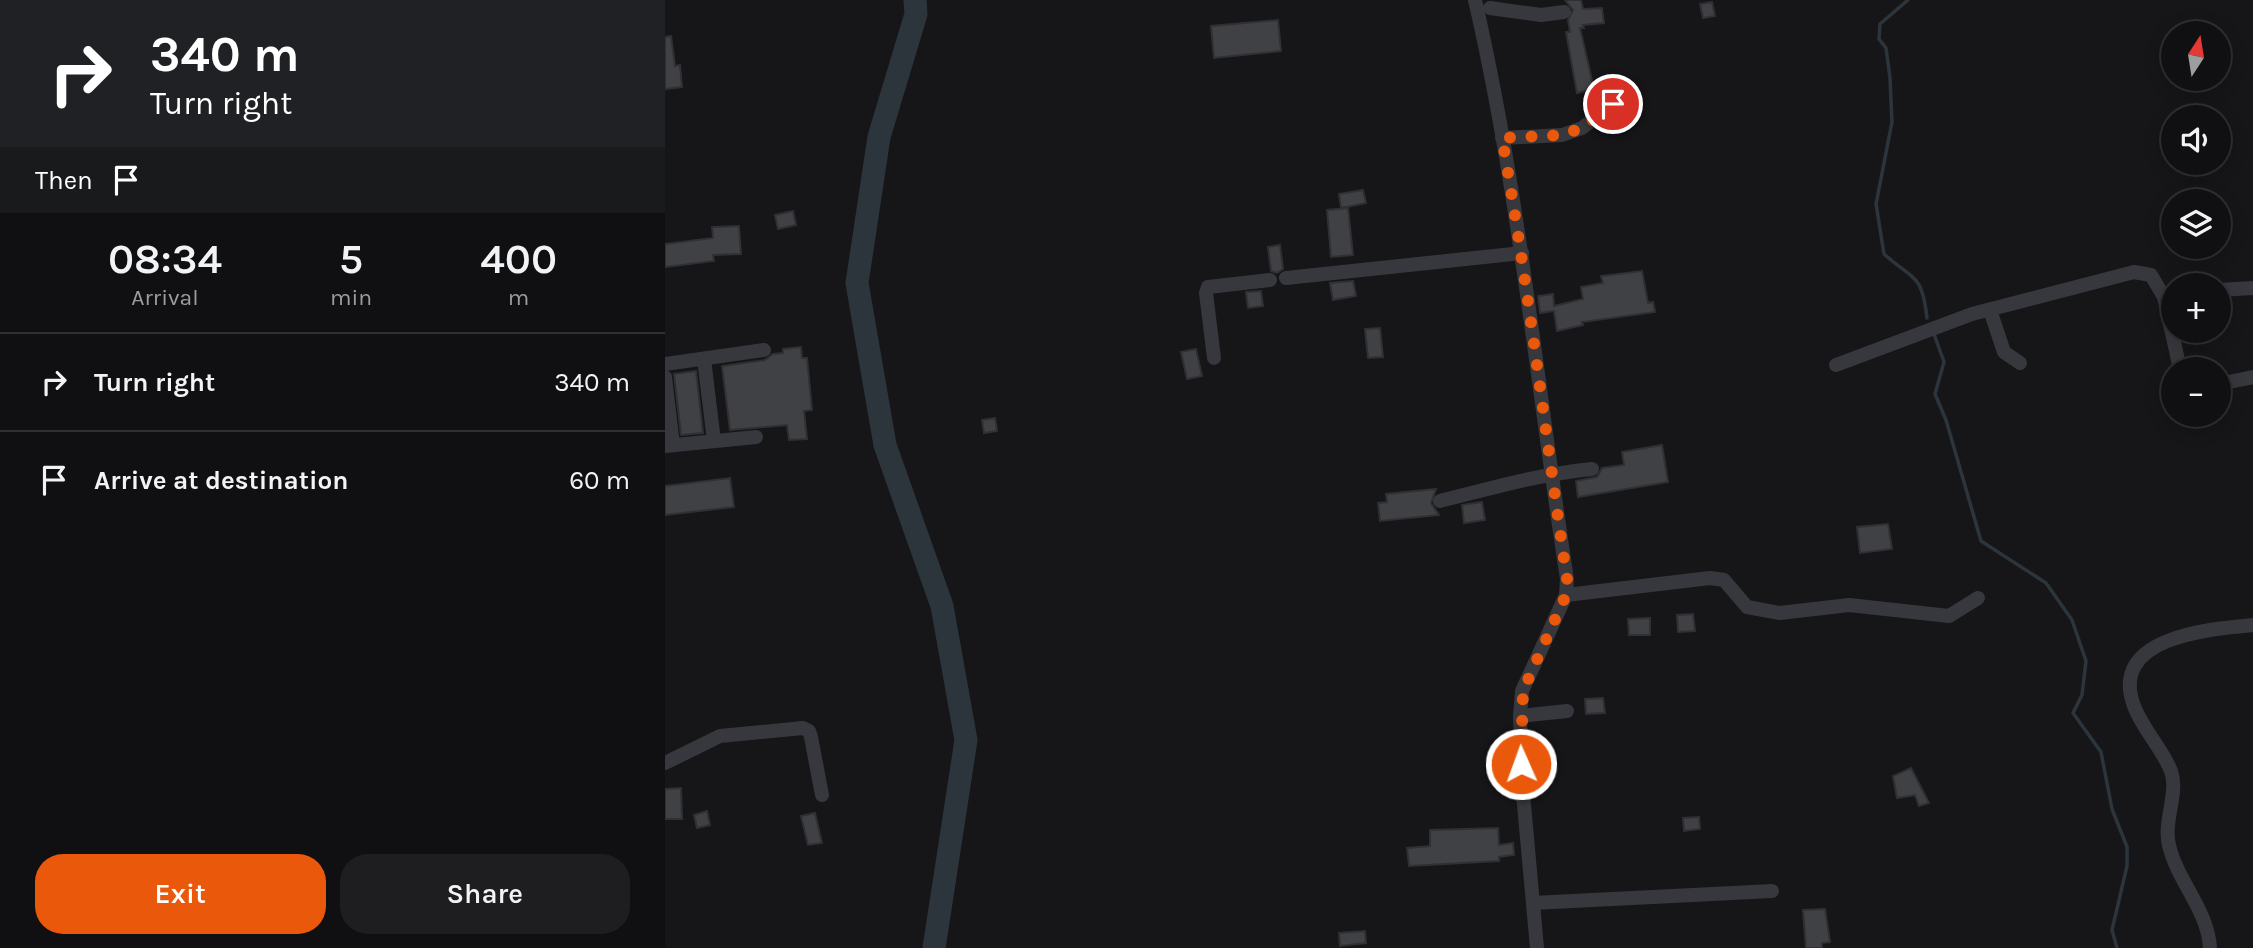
<!DOCTYPE html>
<meta charset="utf-8">
<style>
body{margin:0;font-family:Karla,sans-serif;background:#1e1e20;color:#f1f3f6;height:100vh;display:flex;flex-direction:column;font-size:26px;white-space:nowrap}
*{box-sizing:border-box;margin:0}
p{font-size:23px;color:#9c9d9f}
.icon{flex:none;width:38px;height:38px;fill:none;stroke:currentColor;stroke-width:2;stroke-linecap:round;stroke-linejoin:round}
.map{position:relative;flex:1;overflow:hidden}
.drawer{display:flex;flex-direction:column;background:#101012;width:665px}
.drawer>*{flex:none}
.banner{background:#202124;color:#fff;overflow:hidden}
.needle{width:46px;rotate:12deg}
.tools{position:absolute;left:1496px;top:21px;display:grid;gap:14px}
.tools a{display:grid;place-items:center;width:70px;height:70px;border-radius:50%;background:#101012;box-shadow:0 4px 18px #0003,0 0 0 2px #303032;font-size:35px}
.pin{position:absolute;display:grid;place-items:center;width:60px;height:60px;color:#fff;margin:-30px;border:4px solid #fff;border-radius:50%;box-shadow:0 2px 7px #0007}
.me{position:absolute;width:77px;margin:-38px;rotate:358deg;stroke-linejoin:round;filter:drop-shadow(0 0 5px #0008)}
.turn{display:flex;align-items:center;gap:24px;height:147px;padding:0 35px;font-size:32px}
.turn .icon{width:91px;height:91px;stroke-width:2.5}
.turn b{display:block;font-size:49px;line-height:60px}
.then{display:flex;align-items:center;height:66px;padding:0 35px;background:#0003;gap:14px;font-size:26px}
.eta{display:flex;justify-content:space-evenly;align-items:center;height:119px;text-align:center}
.eta b{font-size:42px;font-weight:600;line-height:49px}
.button{display:flex;gap:14px;margin-top:auto;padding:14px 35px}
.button a{flex:1;height:80px;border-radius:28px;background:#ea580c;color:#fff;font-size:28px;font-weight:600;line-height:80px;text-align:center}
.button a+a{background:#1e1e20;color:#f1f3f6}
ul{padding:0;list-style:none}
li{display:flex;align-items:center;gap:21px;height:98px;padding:0 35px;border-top:2px solid #303032}
li div{flex:1}
li b{display:block;font-size:26px}
li em{font-style:normal}
main{display:flex;flex:1;min-height:0}
.map>svg:first-child{display:block}
.lines{fill:none;stroke-linecap:round;stroke-linejoin:round}
.stream{stroke:#2c353c;stroke-width:3.5}
.river{stroke:#2c353c;stroke-width:23}
.building{fill:#404145;stroke:#303034;stroke-width:2}
.minor{stroke:#37383d;stroke-width:14}
.route{stroke:#ea580c;stroke-width:12;stroke-dasharray:0 21.6}
</style>
<main>
<section class="drawer">
<div class="banner">
<div class="turn"><svg class="icon" aria-label="right" viewBox="0 0 24 24"><path d="M7 20v-9h11M14 6l5 5-5 5"/></svg><div><b>340 m</b>Turn right</div></div>
<div class="then">Then<svg class="icon" aria-label="arrive" viewBox="0 0 24 24"><path d="M6 21V4h12l-3 4 3 4H6"/></svg></div>
</div>
<div class="eta">
<div><b>08:34</b><p>Arrival</p></div>
<div><b>5</b><p>min</p></div>
<div><b>400</b><p>m</p></div>
</div>
<ul>
<li><svg class="icon" aria-label="right" viewBox="0 0 24 24"><path d="M7 20v-9h11M14 6l5 5-5 5"/></svg><div><b>Turn right</b></div><em>340 m</em></li>
<li><svg class="icon" aria-label="arrive" viewBox="0 0 24 24"><path d="M6 21V4h12l-3 4 3 4H6"/></svg><div><b>Arrive at destination</b></div><em>60 m</em></li>
</ul>
<div class="button"><a>Exit</a><a>Share</a></div>
</section>
<div class="map">
<svg width="1588" height="948" viewBox="0 0 1588 948">
<rect width="100%" height="100%" fill="#161618"/>
<g class="lines">
<!-- stream -->
<g class="stream">
<path d="M1243,0l-28,24 -1,15 7,9 4,30 2,44 -16,82 8,50c30,27 38,19 43,64"/>
<polyline points="1269,334 1279,362 1270,394 1281,420 1316,541 1381,583 1407,620 1421,661 1417,695 1408,713 1436,752 1447,809 1462,847 1462,866 1447,930 1452,948"/>
</g>
<!-- river -->
<polyline class="river" points="250,0 251,14 214,137 192,283 220,445 277,606 301,740 269,948"/>
</g>
<!-- building -->
<g class="building">
<polygon points="900,0 916,0 918,9 937,8 939,23 918,25 919,28 915,28 929,89 912,93 901,32 905,32 903,20 908,10"/>
<polygon points="1047,2 1050,16 1038,18 1035,4"/>
<polygon points="613,20 616,51 549,58 546,26"/>
<polygon points="6,36 10,66 15,65 17,87 0,89 0,37"/>
<polygon points="698,190 701,203 676,208 674,194"/>
<polygon points="683,208 688,255 666,257 662,210"/>
<polygon points="128,211 131,225 113,229 110,215"/>
<polygon points="74,226 76,254 48,255 49,261 0,267 0,244 48,238 47,227"/>
<polygon points="615,245 618,269 612,273 606,271 603,247"/>
<polygon points="977,271 983,303 988,302 990,312 917,322 918,325 892,331 889,311 875,313 873,296 888,294 889,306 918,299 916,287 938,283 936,276"/>
<polygon points="688,281 691,296 668,300 665,283"/>
<polygon points="596,291 598,306 583,308 581,292"/>
<polygon points="715,328 718,357 703,358 700,329"/>
<polygon points="136,347 137,358 142,358 147,410 139,411 142,439 124,440 122,425 65,430 57,366 100,360 108,354 118,353 118,349"/>
<polygon points="531,349 537,376 522,379 516,352"/>
<polygon points="31,371 38,433 16,435 9,374"/>
<polygon points="330,418 332,431 319,433 317,420"/>
<polygon points="997,445 1003,482 913,497 911,481 932,477 937,468 959,465 957,452"/>
<polygon points="65,478 69,507 0,515 0,486"/>
<polygon points="771,489 766,503 774,515 715,521 713,503 722,502 721,494"/>
<polygon points="817,502 820,520 799,523 797,505"/>
<polygon points="1223,524 1227,549 1195,553 1192,527"/>
<polygon points="1028,614 1030,631 1013,632 1012,615"/>
<polygon points="985,618 985,635 964,635 963,619"/>
<polygon points="938,698 940,713 921,714 920,699"/>
<polygon points="1246,768 1264,803 1254,806 1250,795 1232,798 1228,776"/>
<polygon points="16,788 17,819 0,819 0,789"/>
<polygon points="42,811 45,825 32,828 29,815"/>
<polygon points="150,813 157,843 143,845 136,816"/>
<polygon points="1034,817 1035,829 1019,831 1018,818"/>
<polygon points="833,828 834,845 848,843 849,855 834,857 834,861 744,866 742,848 765,846 765,830"/>
<polygon points="1160,909 1165,942 1157,943 1157,948 1141,948 1138,910"/>
<polygon points="700,931 701,943 675,946 674,933"/>
</g>
<g class="lines">
<!-- minor -->
<g class="minor">
<path d="M810,0c44,191 62,386 92,579l-1,16 -44,96 -2,25 2,67 15,165"/>
<polyline points="825,8 876,15 899,12"/>
<polyline points="837,138 897,135 917,128 948,104"/>
<polyline points="621,278 857,253"/>
<polyline points="1554,290 1588,288"/>
<polyline points="1325,310 1339,352 1355,363"/>
<polyline points="549,358 541,293 543,287 605,280"/>
<polyline points="39,359 49,441"/>
<polyline points="0,364 99,350"/>
<polyline points="1171,365 1307,314 1469,272 1486,275 1499,297 1515,369"/>
<polyline points="0,377 8,445"/>
<polyline points="1554,384 1588,377"/>
<polyline points="0,446 91,437"/>
<path d="M775,501c51,-13 101,-27 152,-32"/>
<polyline points="901,595 1045,578 1059,580 1082,607 1115,613 1184,605 1284,616 1313,598"/>
<polyline points="855,716 902,711"/>
<polyline points="0,763 55,736 138,728 144,731 146,737 157,795"/>
<polyline points="868,903 1107,891"/>
<path d="M1545,948c-2,-38 -33,-67 -41,-103 -6,-24 10,-52 2,-74 -9,-23 -28,-41 -37,-65 -26,-69 75,-77 119,-81"/>
</g>
</g>
<g class="lines">
<!-- route -->
<path class="route" d="M856,764l2,-73 43,-96 1,-16c-22,-147 -39,-295 -65,-441l60,-3 20,-7 31,-24"/>
</g>
</svg>
<div class="tools">
<a><svg class="needle" viewBox="-14 -14 28 28"><path d="M0-13l5 13h-10z" fill="#e53935"/><path d="M0 13l5-13h-10z" fill="#9c9d9f"/></svg></a>
<a><svg class="icon" aria-label="sound" viewBox="0 0 24 24"><path d="M4 9h4l5-4v14l-5-4H4zM17 9q2 3 0 6"/></svg></a>
<a><svg class="icon" aria-label="layers" viewBox="0 0 24 24"><path d="M12 4l9 5-9 5-9-5zM3 14l9 5 9-5"/></svg></a>
<a>+</a>
<a>−</a>
</div>
<div class="pin" style="left:948px;top:104px;background:#d93025"><svg class="icon" aria-label="arrive" viewBox="0 0 24 24"><path d="M6 21V4h12l-3 4 3 4H6"/></svg></div>
<svg class="me" style="left:856px;top:764px" viewBox="-20 -20 40 40"><circle r="17" fill="#ea580c" stroke="#fff" stroke-width="3"/><path d="M0-11L8 9 0 5-8 9z" fill="#fff"/></svg>
</div>
</main>
